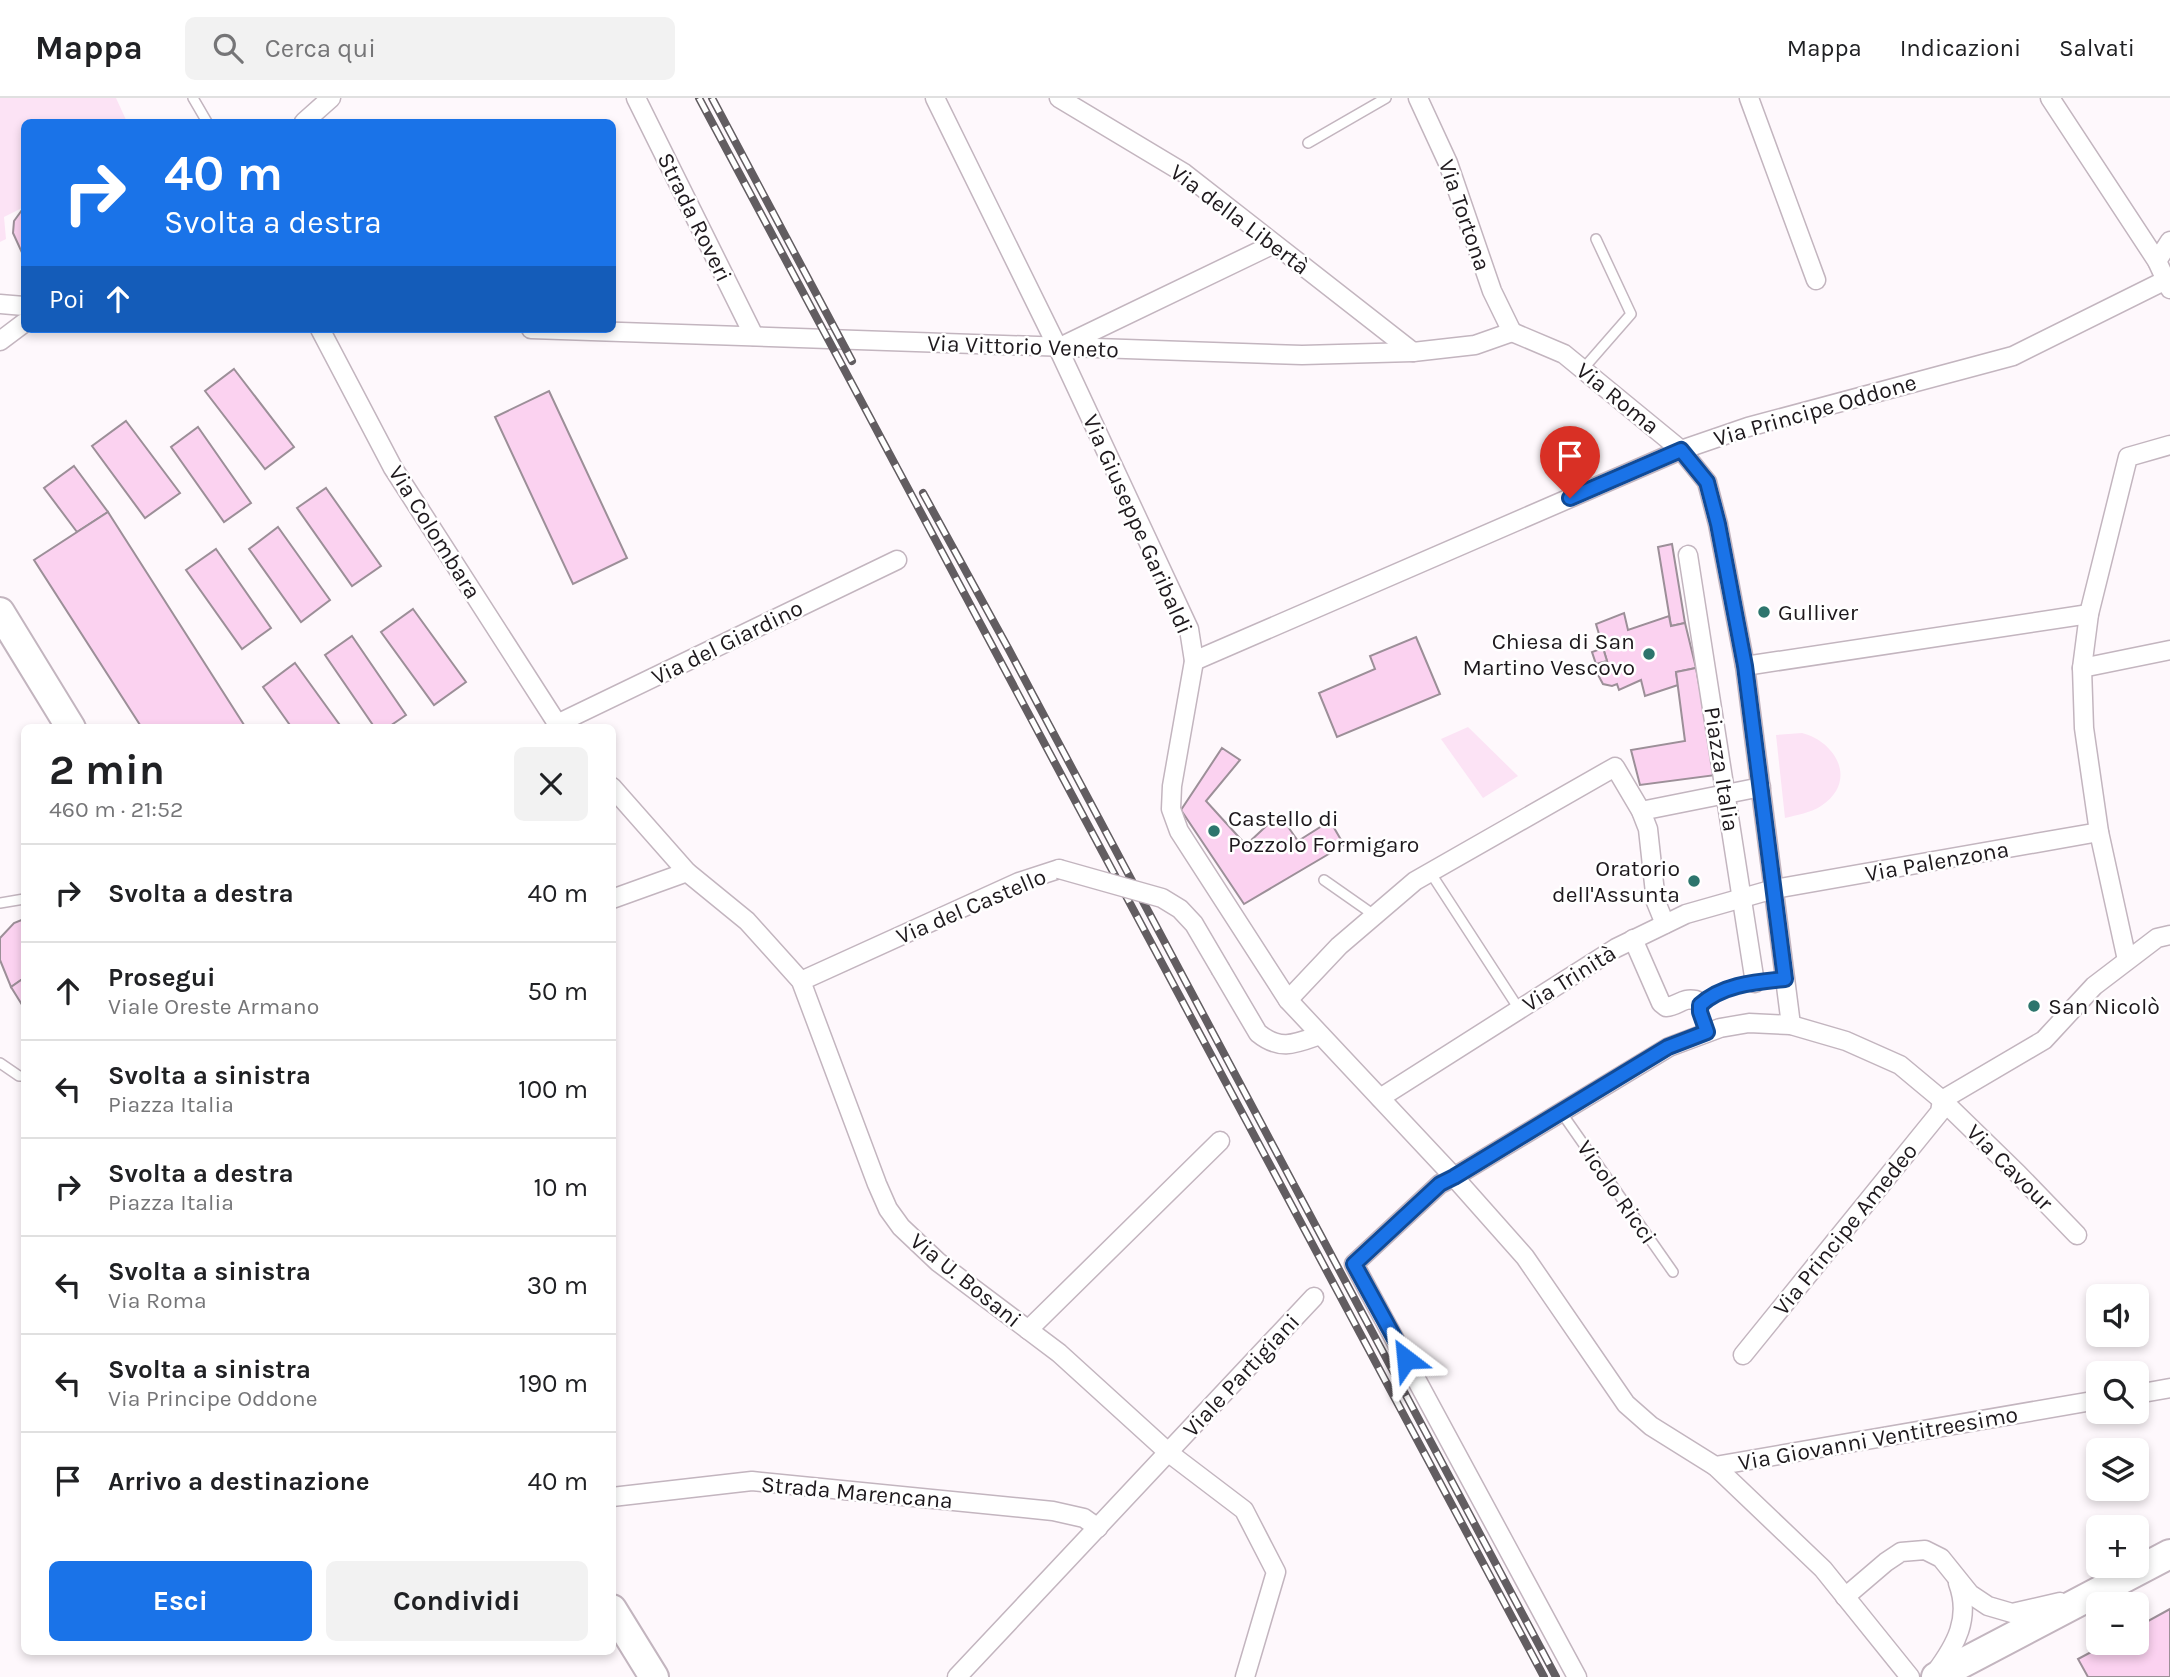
<!DOCTYPE html>
<html lang="it">
<meta charset="utf-8">
<style>
body{margin:0;font-family:Karla,sans-serif;background:#f2f2f2;color:#202124;height:100vh;display:flex;flex-direction:column;font-size:26px;white-space:nowrap}
*{box-sizing:border-box;margin:0}
p{font-size:23px;color:#757577}
.icon{flex:none;width:38px;height:38px;fill:none;stroke:currentColor;stroke-width:2;stroke-linecap:round;stroke-linejoin:round}
.map{position:relative;flex:1;overflow:hidden}
.details{position:absolute;left:21px;top:626px;width:595px;height:931px;display:flex;flex-direction:column;background:#fff;border-radius:10px;box-shadow:0 4px 10px #0003}
.details>*{flex:none}
.top-card{position:absolute;left:21px;top:21px;width:595px;height:214px;border-radius:10px;box-shadow:0 4px 10px #0003;background:#1a73e8;color:#fff;overflow:hidden}
.fabs{position:absolute;left:2086px;top:1186px;display:grid;gap:14px}
.fabs a{display:grid;place-items:center;width:63px;height:63px;border-radius:10px;background:#fff;box-shadow:0 4px 10px #0003;font-size:35px}
.pin{position:absolute;display:grid;place-items:center;width:60px;height:60px;color:#fff;margin:-72px -30px;border-radius:50% 50% 50% 0;rotate:-45deg;box-shadow:0 0 7px #0007}
.pin .icon{rotate:45deg}
.me{position:absolute;width:77px;margin:-38px;rotate:331deg;stroke-linejoin:round;filter:drop-shadow(0 0 5px #0008)}
.turn{display:flex;align-items:center;gap:24px;height:147px;padding:0 28px;font-size:32px}
.turn .icon{width:91px;height:91px;stroke-width:2.5}
.turn b{display:block;font-size:49px;line-height:60px}
.then{display:flex;align-items:center;height:66px;padding:0 28px;background:#0003;gap:14px;font-size:26px}
.round{display:grid;place-items:center;flex:none;width:74px;height:74px;border-radius:10px;background:#f2f2f2}
.headline{display:flex;align-items:center;justify-content:space-between;height:119px;padding:0 28px}
h1{font-size:42px;font-weight:700;line-height:52px}
.cta{display:flex;gap:14px;margin-top:auto;padding:14px 28px}
.cta a{flex:1;height:80px;border-radius:10px;background:#1a73e8;color:#fff;font-size:28px;font-weight:700;line-height:80px;text-align:center}
.cta a+a{background:#f2f2f2;color:#202124}
ul{padding:0;list-style:none}
li{display:flex;align-items:center;gap:21px;height:98px;padding:0 28px;border-top:2px solid #e0e0e0}
li div{flex:1}
li b{display:block;font-size:26px}
li em{font-style:normal}
header{display:flex;align-items:center;gap:42px;box-sizing:border-box;height:98px;padding:0 35px;background:#fff;border-bottom:2px solid #e0e0e0}
header strong{font-size:33px}
nav{display:flex;gap:38px;margin-inline-start:auto;font-size:24px}
.search{width:490px;height:63px;background:#f2f2f2;display:flex;align-items:center;gap:18px;box-sizing:border-box;padding:0 24px;border-radius:10px;color:#757577;font-size:26px}
.map>svg:first-child{display:block}
.green{fill:#fce3f5}
.building{fill:#fbd2f0;stroke:#9c8f98;stroke-width:2}
.lines{fill:none;stroke-linecap:round;stroke-linejoin:round}
.lane-casing{stroke:#c3b5bf;stroke-width:12}
.street-casing{stroke:#c3b5bf;stroke-width:21}
.primary-casing{stroke:#c3b5bf;stroke-width:32}
.lane{stroke:#fff;stroke-width:9}
.street{stroke:#fff;stroke-width:18}
.primary{stroke:#fff;stroke-width:28}
.rail-casing{stroke:#625d61;stroke-width:8}
.rail{stroke:#fff;stroke-width:5;stroke-dasharray:16;stroke-linecap:butt}
.street-bridge-casing{stroke:#c3b5bf;stroke-width:21;stroke-linecap:butt}
.street-bridge{stroke:#fff;stroke-width:18}
.route-casing{stroke:#114b97;stroke-width:18}
.route{stroke:#1a73e8;stroke-width:12}
.poi-dot{fill:#2d756d;stroke:#fff;stroke-width:2.5}
.labels{text-anchor:middle;stroke-width:5;stroke-linejoin:round;paint-order:stroke}
.street-label{font-size:23px;fill:#1e191d;stroke:#fff}
.poi-label{font-size:23px;fill:#1e191d;stroke:#fff;text-anchor:start}
</style>
<header>
<strong>Mappa</strong>
<div class="search"><svg class="icon" aria-label="search" viewBox="0 0 24 24"><circle cx="10" cy="10" r="6"/><path d="M15 15l6 6"/></svg>Cerca qui</div>
<nav><a>Mappa</a><a>Indicazioni</a><a>Salvati</a></nav>
</header>
<div class="map">
<svg width="2170" height="1579" viewBox="0 0 2170 1579">
<rect width="100%" height="100%" fill="#fef8fc"/>
<!-- green -->
<g class="green">
<polygon points="0,0 116,0 127,24 24,24 24,109 4,119 6,141 0,144"/>
<polygon points="1468,629 1518,678 1483,700 1441,641"/>
<path d="M1802,635c35,9 56,49 19,73 -11,7 -24,9 -36,12l-9,-83z"/>
</g>
<!-- building -->
<g class="building">
<polygon points="22,112 24,112 24,159 13,135 14,123"/>
<polygon points="234,271 294,349 265,371 205,293"/>
<polygon points="549,293 627,460 573,486 495,319"/>
<polygon points="126,323 180,395 145,420 92,348"/>
<polygon points="198,329 251,405 224,424 171,349"/>
<polygon points="74,368 108,414 77,434 44,390"/>
<polygon points="326,390 381,468 352,488 297,410"/>
<polygon points="108,414 246,630 142,630 34,462"/>
<polygon points="278,429 330,502 301,524 249,451"/>
<polygon points="1672,446 1685,525 1671,528 1658,449"/>
<polygon points="216,451 271,530 242,551 186,472"/>
<polygon points="413,511 466,584 434,607 381,534"/>
<polygon points="1624,515 1628,532 1669,518 1671,528 1685,525 1696,570 1676,574 1678,587 1645,598 1641,582 1619,592 1617,586 1612,588 1603,586 1597,575 1603,564 1607,563 1596,526"/>
<polygon points="352,538 406,617 387,630 375,630 325,557"/>
<polygon points="1416,539 1440,596 1337,639 1319,595 1375,571 1370,558"/>
<polygon points="1603,550 1607,563 1596,566 1592,554"/>
<polygon points="295,565 342,630 292,630 263,589"/>
<polygon points="1696,570 1716,677 1640,687 1631,652 1685,643 1676,574"/>
<polygon points="1222,650 1240,662 1206,703 1246,747 1279,716 1298,743 1330,723 1344,747 1244,806 1181,712"/>
<polygon points="24,821 24,880 11,889 0,862 0,840 14,825"/>
<polygon points="24,880 24,910 11,889"/>
<polygon points="2170,1511 2170,1579 2088,1579 2078,1561 2108,1545 2137,1545 2137,1529"/>
</g>
<g class="lines">
<defs>
<g id="lane">
<polyline points="193,0 207,24"/>
<polyline points="1308,45 1386,0"/>
<polyline points="1583,271 1631,216 1596,141"/>
<polyline points="1430,774 1519,911"/>
<polyline points="1324,782 1374,817"/>
<polyline points="0,805 24,801"/>
<path d="M1707,935l-7,-21v-7c23,-21 56,-23 85,-26"/>
<polyline points="0,965 19,978 24,978"/>
<polyline points="1561,1014 1673,1174"/>
</g>
<g id="street">
<polyline points="636,0 754,238"/>
<polyline points="935,0 1058,250 1189,531 1194,563 1172,688 1171,711 1179,733 1288,902 1454,1079 1525,1159 1626,1306 1651,1328 1715,1368 2098,1302"/>
<polyline points="1059,0 1184,75 1413,254"/>
<polyline points="1418,0 1448,65 1492,193 1512,234"/>
<polyline points="1749,0 1816,182"/>
<polyline points="2050,0 2157,163 2170,191"/>
<polyline points="304,24 331,0"/>
<polyline points="2157,163 2170,143"/>
<polyline points="0,206 24,208"/>
<polyline points="320,231 393,370 560,630"/>
<polyline points="531,231 1302,257 1413,254 1475,247 1512,234"/>
<polyline points="1512,234 1564,256 1681,352 1707,384 1718,426 1745,568 1791,927"/>
<polyline points="0,243 24,225"/>
<polyline points="1060,249 1274,146"/>
<polyline points="1688,457 1755,885"/>
<polyline points="1194,563 1681,352 1748,329 2013,258 2166,182"/>
<polyline points="1745,568 2089,516"/>
<polyline points="2082,570 2170,552"/>
<polyline points="557,626 897,462"/>
<polyline points="612,689 687,774 747,823 801,883 877,1086 888,1111 901,1129 938,1164 1059,1255 1169,1355 1244,1412 1276,1474 1245,1579"/>
<polyline points="1641,713 1761,689"/>
<polyline points="612,801 687,774"/>
<path d="M1633,841l28,64 5,4c13,-1 16,-10 30,-7l4,5"/>
<polyline points="2127,862 2099,734 2084,630 2082,570 2089,516 2128,359 2170,347"/>
<path d="M1221,872l37,63c22,18 37,11 62,2"/>
<polyline points="801,883 1019,784 1059,771"/>
<polyline points="1288,902 1339,848 1415,783 1615,669 1641,713 1648,731 1656,804 1665,826"/>
<polyline points="1380,1000 1616,850 1686,816 1774,791 2099,734"/>
<polyline points="1942,1002 2018,1076 2077,1137"/>
<polyline points="1028,1232 1220,1043"/>
<polyline points="1743,1257 1940,1014 1942,1002"/>
<polyline points="2137,1296 2170,1290"/>
<polyline points="1715,1368 1823,1471 1910,1579"/>
<polyline points="612,1399 752,1383 1053,1413 1084,1420 1098,1430"/>
<polyline points="1845,1499 1886,1464 1901,1454 1925,1452 1941,1460 1970,1496 1988,1508 2012,1515 2060,1504"/>
<path d="M1935,1575c21,-28 36,-55 23,-90"/>
<polyline points="957,1579 1314,1199"/>
<polyline points="1577,1579 1354,1166 1440,1086 1454,1079 1669,949 1720,930 1749,925 1791,927 1846,943 1900,967 1942,1002 2044,942 2094,888 2157,840 2170,837"/>
</g>
<g id="primary">
<polyline points="0,514 71,630"/>
<polyline points="612,1511 654,1579"/>
<polyline points="1936,1579 2170,1456"/>
</g>
</defs>
<!-- lane casing -->
<use href="#lane" class="lane-casing"/>
<!-- street casing -->
<use href="#street" class="street-casing"/>
<!-- primary casing -->
<use href="#primary" class="primary-casing"/>
<!-- lane -->
<use href="#lane" class="lane"/>
<!-- street -->
<use href="#street" class="street"/>
<!-- primary -->
<use href="#primary" class="primary"/>
<defs>
<g id="rail">
<polyline points="699,0 1544,1579"/>
<polyline points="712,0 852,263"/>
<polyline points="923,395 1008,550 1556,1579"/>
</g>
</defs>
<!-- rail casing -->
<use href="#rail" class="rail-casing"/>
<!-- rail -->
<use href="#rail" class="rail"/>
<defs>
<polyline id="street-bridge" points="1059,771 1162,800 1180,811 1194,826 1221,872"/>
</defs>
<!-- street-bridge casing -->
<use href="#street-bridge" class="street-bridge-casing"/>
<!-- street-bridge -->
<use href="#street-bridge" class="street-bridge"/>
</g>
<g class="lines">
<defs>
<path id="route" d="M1406,1261l-52,-95 86,-80 14,-7 214,-130 39,-15 -7,-20v-7c23,-21 56,-23 85,-26l-40,-313 -27,-142 -11,-42 -26,-32 -111,48"/>
</defs>
<!-- route casing -->
<use href="#route" class="route-casing"/>
<!-- route -->
<use href="#route" class="route"/>
</g>
<!-- markers -->
<g class="poi-dot">
<circle cx="1764" cy="514" r="7"/>
<circle cx="1649" cy="556" r="7"/>
<circle cx="1214" cy="733" r="7"/>
<circle cx="1694" cy="783" r="7"/>
<circle cx="2034" cy="908" r="7"/>
</g>
<g class="labels">
<!-- street labels -->
<g class="street-label">
<text transform="translate(1465 117) rotate(71)" y="8">Via Tortona</text>
<text transform="translate(695 119) rotate(64)" y="8">Strada Roveri</text>
<text transform="translate(1240 121) rotate(37)" y="8">Via della Libertà</text>
<text transform="translate(1023 248) rotate(2)" y="8">Via Vittorio Veneto</text>
<text transform="translate(1618 300) rotate(39)" y="8">Via Roma</text>
<text transform="translate(1815 312) rotate(-16)" y="8">Via Principe Oddone</text>
<text transform="translate(1138 426) rotate(66)" y="8">Via Giuseppe Garibaldi</text>
<text transform="translate(435 434) rotate(58)" y="8">Via Colombara</text>
<text transform="translate(727 544) rotate(-26)" y="8">Via del Giardino</text>
<text transform="translate(1722 671) rotate(81)" y="8">Piazza Italia</text>
<text transform="translate(1937 763) rotate(-10)" y="8">Via Palenzona</text>
<text transform="translate(971 808) rotate(-23)" y="8">Via del Castello</text>
<text transform="translate(1569 880) rotate(-32)" y="8">Via Trinità</text>
<text transform="translate(2010 1069) rotate(45)" y="8">Via Cavour</text>
<text transform="translate(1617 1094) rotate(55)" y="8">Vicolo Ricci</text>
<text transform="translate(1845 1131) rotate(-51)" y="8">Via Principe Amedeo</text>
<text transform="translate(966 1182) rotate(39)" y="8">Via U. Bosani</text>
<text transform="translate(1241 1277) rotate(-47)" y="8">Viale Partigiani</text>
<text transform="translate(1878 1340) rotate(-10)" y="8">Via Giovanni Ventitreesimo</text>
<text transform="translate(857 1394) rotate(5)" y="8">Strada Marencana</text>
</g>
<!-- poi labels -->
<g class="poi-label">
<text x="1778" y="522">Gulliver</text>
<text x="1635" y="551" text-anchor="end">Chiesa di San<tspan x="1635" dy="26">Martino Vescovo</tspan></text>
<text x="1228" y="728">Castello di<tspan x="1228" dy="26">Pozzolo Formigaro</tspan></text>
<text x="1680" y="778" text-anchor="end">Oratorio<tspan x="1680" dy="26">dell'Assunta</tspan></text>
<text x="2048" y="916">San Nicolò</text>
</g>
</g>
</svg>
<div class="fabs">
<a><svg class="icon" aria-label="sound" viewBox="0 0 24 24"><path d="M4 9h4l5-4v14l-5-4H4zM17 9q2 3 0 6"/></svg></a>
<a><svg class="icon" aria-label="search" viewBox="0 0 24 24"><circle cx="10" cy="10" r="6"/><path d="M15 15l6 6"/></svg></a>
<a><svg class="icon" aria-label="layers" viewBox="0 0 24 24"><path d="M12 4l9 5-9 5-9-5zM3 14l9 5 9-5"/></svg></a>
<a>+</a>
<a>−</a>
</div>
<div class="pin" style="left:1570px;top:400px;background:#d93025"><svg class="icon" aria-label="arrive" viewBox="0 0 24 24"><path d="M6 21V4h12l-3 4 3 4H6"/></svg></div>
<svg class="me" style="left:1406px;top:1261px" viewBox="-20 -20 40 40"><path d="M0-17L14 15 0 8-14 15z" fill="#1a73e8" stroke="#fff" stroke-width="4"/></svg>
<div class="top-card">
<div class="turn"><svg class="icon" aria-label="right" viewBox="0 0 24 24"><path d="M7 20v-9h11M14 6l5 5-5 5"/></svg><div><b>40 m</b>Svolta a destra</div></div>
<div class="then">Poi<svg class="icon" aria-label="ahead" viewBox="0 0 24 24"><path d="M12 20V5M6 11l6-6 6 6"/></svg></div>
</div>
<section class="details">
<div class="headline"><div><h1>2 min</h1><p>460 m · 21:52</p></div><a class="round"><svg class="icon" aria-label="close" viewBox="0 0 24 24"><path d="M6 6l12 12M18 6L6 18"/></svg></a></div>
<ul>
<li><svg class="icon" aria-label="right" viewBox="0 0 24 24"><path d="M7 20v-9h11M14 6l5 5-5 5"/></svg><div><b>Svolta a destra</b></div><em>40 m</em></li>
<li><svg class="icon" aria-label="ahead" viewBox="0 0 24 24"><path d="M12 20V5M6 11l6-6 6 6"/></svg><div><b>Prosegui</b><p>Viale Oreste Armano</p></div><em>50 m</em></li>
<li><svg class="icon" aria-label="left" viewBox="0 0 24 24"><path d="M17 20v-9H6M10 6l-5 5 5 5"/></svg><div><b>Svolta a sinistra</b><p>Piazza Italia</p></div><em>100 m</em></li>
<li><svg class="icon" aria-label="right" viewBox="0 0 24 24"><path d="M7 20v-9h11M14 6l5 5-5 5"/></svg><div><b>Svolta a destra</b><p>Piazza Italia</p></div><em>10 m</em></li>
<li><svg class="icon" aria-label="left" viewBox="0 0 24 24"><path d="M17 20v-9H6M10 6l-5 5 5 5"/></svg><div><b>Svolta a sinistra</b><p>Via Roma</p></div><em>30 m</em></li>
<li><svg class="icon" aria-label="left" viewBox="0 0 24 24"><path d="M17 20v-9H6M10 6l-5 5 5 5"/></svg><div><b>Svolta a sinistra</b><p>Via Principe Oddone</p></div><em>190 m</em></li>
<li><svg class="icon" aria-label="arrive" viewBox="0 0 24 24"><path d="M6 21V4h12l-3 4 3 4H6"/></svg><div><b>Arrivo a destinazione</b></div><em>40 m</em></li>
</ul>
<div class="cta"><a>Esci</a><a>Condividi</a></div>
</section>
</div>
